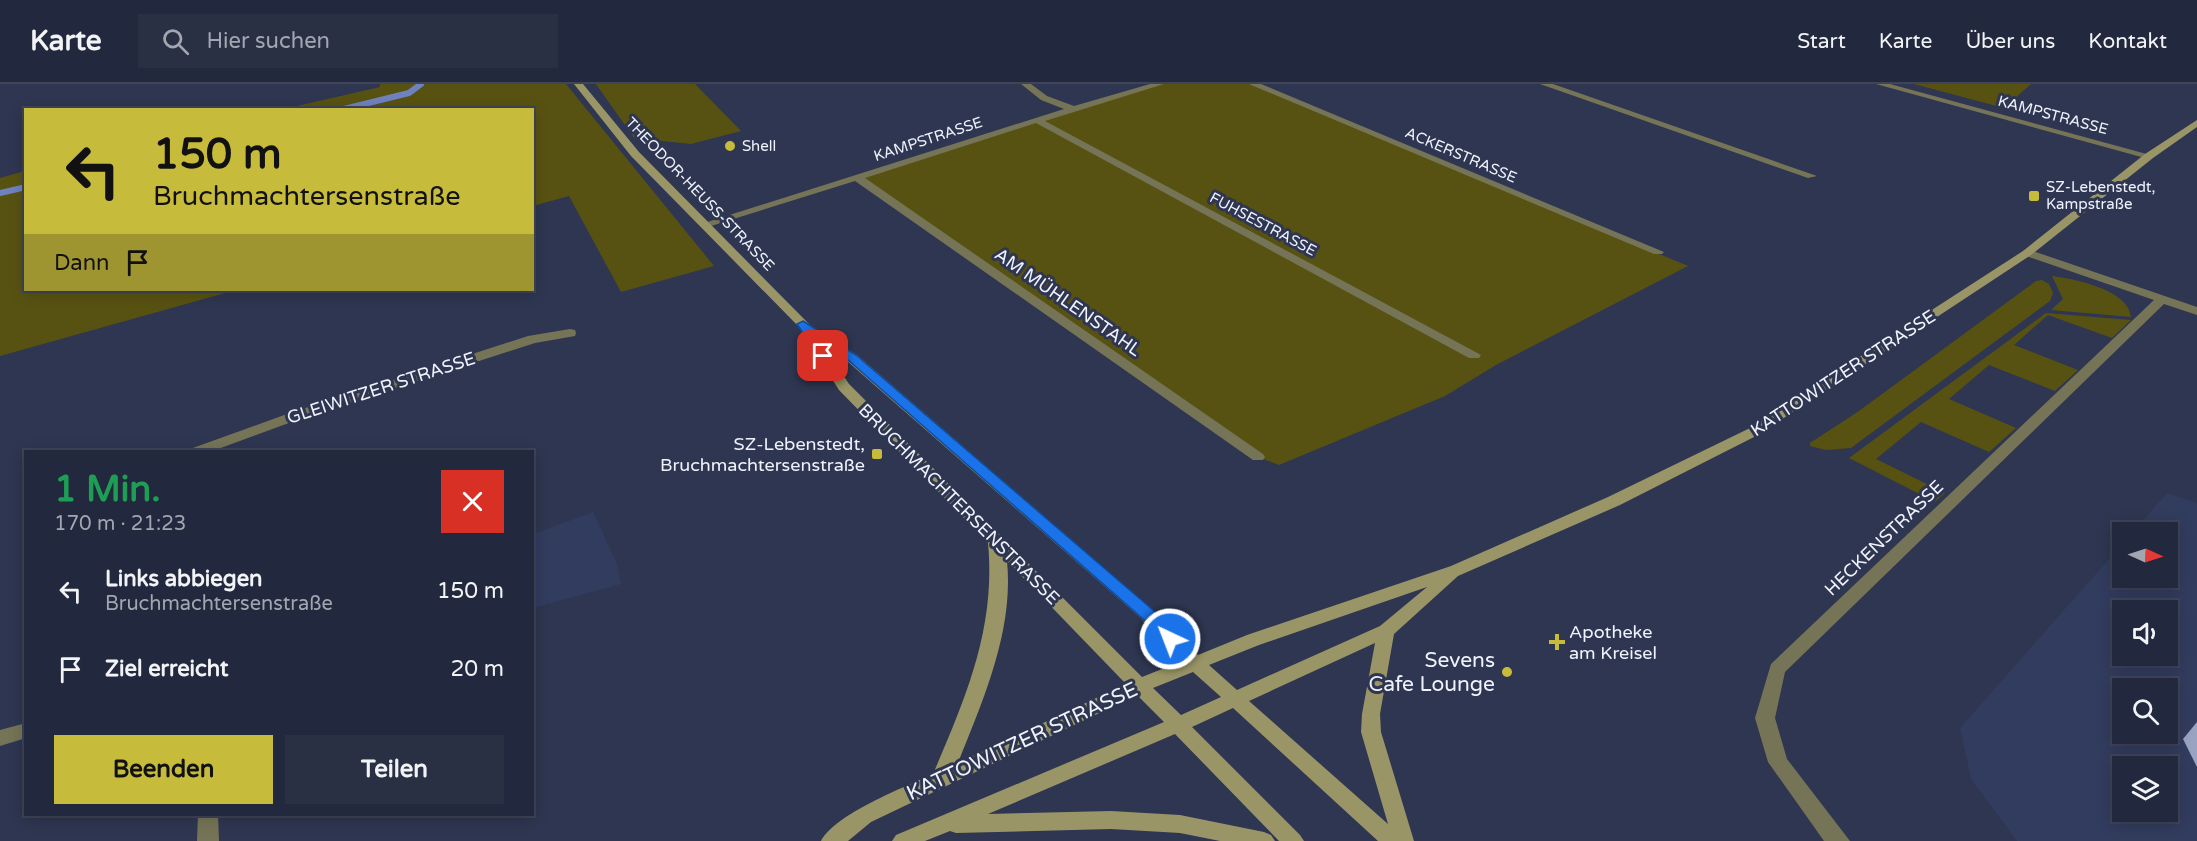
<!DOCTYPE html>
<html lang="de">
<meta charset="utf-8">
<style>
body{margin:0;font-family:"Varela Round",sans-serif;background:#2a3044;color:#f1f3f6;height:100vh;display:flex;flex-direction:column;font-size:22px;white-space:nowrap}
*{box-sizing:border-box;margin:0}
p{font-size:20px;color:#a2a6b0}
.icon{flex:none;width:33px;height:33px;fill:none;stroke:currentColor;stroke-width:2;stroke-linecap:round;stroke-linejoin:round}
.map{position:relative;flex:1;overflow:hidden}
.side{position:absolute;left:24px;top:366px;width:510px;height:366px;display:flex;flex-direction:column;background:#22283d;border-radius:0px;box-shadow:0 3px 15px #0003,0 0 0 2px #3f4457}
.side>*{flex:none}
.hud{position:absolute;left:24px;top:24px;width:510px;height:183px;border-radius:0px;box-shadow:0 3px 15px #0003,0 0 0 2px #3f4457;background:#c7bb3c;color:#111;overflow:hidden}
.needle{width:39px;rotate:93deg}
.buttons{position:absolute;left:2112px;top:438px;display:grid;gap:12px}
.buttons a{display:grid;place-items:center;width:66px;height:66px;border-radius:0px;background:#22283d;box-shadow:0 3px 15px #0003,0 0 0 2px #3f4457;font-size:30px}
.pin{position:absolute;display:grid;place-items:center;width:51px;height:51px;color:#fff;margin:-26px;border-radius:12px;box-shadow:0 3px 9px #0006}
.me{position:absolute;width:66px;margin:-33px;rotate:317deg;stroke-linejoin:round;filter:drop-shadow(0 0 4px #0008)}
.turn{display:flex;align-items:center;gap:21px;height:126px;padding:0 30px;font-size:27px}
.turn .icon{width:78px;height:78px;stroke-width:2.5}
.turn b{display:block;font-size:42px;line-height:51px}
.then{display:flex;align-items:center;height:57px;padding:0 30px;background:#0003;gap:12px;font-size:22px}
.round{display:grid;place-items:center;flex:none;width:63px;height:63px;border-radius:0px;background:#2a3044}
.head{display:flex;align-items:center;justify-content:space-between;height:102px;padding:0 30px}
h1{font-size:36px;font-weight:700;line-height:45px;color:#1e9e55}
.primary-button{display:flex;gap:12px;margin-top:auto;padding:12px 30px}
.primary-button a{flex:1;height:69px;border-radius:0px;background:#c7bb3c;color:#111;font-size:24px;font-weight:700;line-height:69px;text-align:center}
.primary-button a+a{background:#2a3044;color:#f1f3f6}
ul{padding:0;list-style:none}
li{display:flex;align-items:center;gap:18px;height:78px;padding:0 30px}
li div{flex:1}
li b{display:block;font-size:22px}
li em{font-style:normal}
header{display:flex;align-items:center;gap:36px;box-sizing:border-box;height:84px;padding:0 30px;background:#22283d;border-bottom:2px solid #3f4457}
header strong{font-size:28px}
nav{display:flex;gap:33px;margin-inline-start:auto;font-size:21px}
.search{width:420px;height:54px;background:#2a3044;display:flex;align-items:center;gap:15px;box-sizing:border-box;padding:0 21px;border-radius:0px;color:#a2a6b0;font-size:22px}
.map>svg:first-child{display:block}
.built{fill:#323c5e;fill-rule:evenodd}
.green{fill:#585212}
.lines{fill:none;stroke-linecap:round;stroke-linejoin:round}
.stream{stroke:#6f82c0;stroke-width:6}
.street{fill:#767457;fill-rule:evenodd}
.secondary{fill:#999566;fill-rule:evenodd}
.wall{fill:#9aa3c1}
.route{fill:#1a73e8;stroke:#114b97;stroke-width:1.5}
.poi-dot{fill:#c7bb3c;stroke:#2e3651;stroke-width:2}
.labels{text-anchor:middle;stroke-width:6;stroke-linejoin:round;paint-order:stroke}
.far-street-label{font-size:15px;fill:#f0f3fe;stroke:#2e3651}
.far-poi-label{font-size:15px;fill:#f0f3fe;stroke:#2e3651;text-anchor:start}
.street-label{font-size:18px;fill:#f0f3fe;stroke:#2e3651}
.poi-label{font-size:18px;fill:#f0f3fe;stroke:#2e3651;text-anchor:end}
.near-poi-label{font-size:21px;fill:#f0f3fe;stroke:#2e3651;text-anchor:end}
.near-street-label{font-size:21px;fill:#f0f3fe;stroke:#2e3651}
</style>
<header>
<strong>Karte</strong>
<div class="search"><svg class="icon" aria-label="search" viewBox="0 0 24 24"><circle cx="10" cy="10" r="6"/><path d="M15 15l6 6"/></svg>Hier suchen</div>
<nav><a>Start</a><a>Karte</a><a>Über uns</a><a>Kontakt</a></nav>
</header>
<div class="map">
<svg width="2197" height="757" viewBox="0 0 2197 757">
<rect width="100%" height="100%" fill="#2e3651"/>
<!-- built -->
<g class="built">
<path d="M2167,409l30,10v338h-180l-46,-62 -11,-51 162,-184v34h46v-46h-35zM2122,526h46v46h-46zM2122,604h46v46h-46zM2122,682h46v46h-46z"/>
<polygon points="593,428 617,480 621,500 533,524 533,450"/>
</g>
<!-- green -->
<g class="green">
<polygon points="380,0 566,0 714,182 621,208 569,112 533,122 532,26 284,25 380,3"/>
<polygon points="596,0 695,0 741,47 691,60 634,54"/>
<polygon points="1160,0 1253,0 1688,182 1496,281 1445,312 1279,381 1258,373 859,94"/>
<polygon points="1914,0 2031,0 2004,24"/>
<polygon points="25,87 26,206 236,206 0,272 0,94"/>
<path d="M2052,192c22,3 76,13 79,41l-80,-7 12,-11z"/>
<polygon points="2042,196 2049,200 2053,209 2050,217 1851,364 1826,366 1810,362 1810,359 1859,327 2036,197"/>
<polygon points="2046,229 2131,236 2112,254 2048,231 2014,261 2078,286 2055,307 1989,281 1949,315 2016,344 1989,368 1921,338 1876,375 1945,409 1935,418 1849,374"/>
</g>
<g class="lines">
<!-- stream -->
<g class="stream">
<polyline points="340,26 409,9 421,0"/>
<polyline points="0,109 26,103"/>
</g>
<!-- street -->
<g class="street">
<polygon points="1021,0 1031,0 1047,12 1074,22 1150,0 1164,0 1045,37 1481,271 1479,274 1469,274 1036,39 865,94 1263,370 1265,373 1263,376 1253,376 855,97 711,142 703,142 701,140 1064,25 1041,16"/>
<polygon points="1249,0 1261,0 1664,168 1662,170 1654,170"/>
<polygon points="1540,0 1553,0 1817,92 1808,94"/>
<polygon points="1876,0 1890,0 2154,72 2145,74"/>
<polygon points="2027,165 2197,223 2197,231 2164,220 1785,588 1775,634 1787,675 1850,757 1824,757 1768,678 1755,634 1771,580 2154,216 2023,171 2023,167"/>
<polygon points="570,245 575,246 576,249 575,252 535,259 297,336 210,368 188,368 190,365 287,330 528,252"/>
<polygon points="26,639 26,654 0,662 0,646"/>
<polygon points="198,730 218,730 219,757 197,757"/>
</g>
<!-- secondary -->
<path class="secondary" d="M574,0h9l56,68 171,173 47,30 296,255 9,12 36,33 49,-20 204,-69 157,-69 140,-68 275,-178 122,-97 52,-34v7l-44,31 -122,97 -273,180 -138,70 -162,71 -64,58 -14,80 1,18 33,109h-36l-145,-133 -41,19 108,108 4,6h-25l-104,-107 -187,80 123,-3 69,4 84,17 7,3 4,6h-55l-40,-8 -69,-4 -155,4 -6,-2 -25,10h-33l4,-6 268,-113 -27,-27 -266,127 -23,19h-27c14,-27 84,-54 112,-67 33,-77 63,-146 55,-231l-149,-153 -41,-64 -167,-170zM822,259l25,18 294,257 9,12 32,31 -40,16 -293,-293zM1007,477l119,123 -168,79c25,-63 56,-132 49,-202zM1427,503l-47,39 -143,64 -28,-25 50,-20zM1375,559l-13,71 -1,18 27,92 -139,-123zM1193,588l28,25 -40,18 -28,-27z"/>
</g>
<!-- wall -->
<polygon class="wall" points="2197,638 2197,683 2183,655"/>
<!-- route -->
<polygon class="route" points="803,237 856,271 1153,526 1175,551 1178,555 1175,559 1164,559 1142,534 848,276 820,257 829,272 827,274 819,274 797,240"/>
<!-- markers -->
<g class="poi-dot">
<circle cx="730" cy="62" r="6"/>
<rect x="2028" y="106" width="12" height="12" rx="3"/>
<rect x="871" y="364" width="12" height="12" rx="3"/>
<path d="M1554 549h6v6h6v6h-6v6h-6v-6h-6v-6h6z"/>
<circle cx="1507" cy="588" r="6"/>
</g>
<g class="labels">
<!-- far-street labels -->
<g class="far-street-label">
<text transform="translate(2053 31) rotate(15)" y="5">KAMPSTRASSE</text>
<text transform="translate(928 55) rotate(-18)" y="5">KAMPSTRASSE</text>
<text transform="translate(1461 71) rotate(23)" y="5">ACKERSTRASSE</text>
<text transform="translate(700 110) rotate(46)" y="5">THEODOR-HEUSS-STRASSE</text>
<text transform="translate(1263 140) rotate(28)" y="5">FUHSESTRASSE</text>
</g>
<!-- far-poi labels -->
<g class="far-poi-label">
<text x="742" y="67">Shell</text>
<text x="2046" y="108">SZ-Lebenstedt,<tspan x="2046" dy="17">Kampstraße</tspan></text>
</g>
<!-- street labels -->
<g class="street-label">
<text transform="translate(1068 218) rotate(35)" y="6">AM MÜHLENSTAHL</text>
<text transform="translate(1843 289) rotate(-33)" y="6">KATTOWITZER STRASSE</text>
<text transform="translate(381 304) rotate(-18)" y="6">GLEIWITZER STRASSE</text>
<text transform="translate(959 420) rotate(45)" y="6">BRUCHMACHTERSENSTRASSE</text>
<text transform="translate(1884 454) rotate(-44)" y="6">HECKENSTRASSE</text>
</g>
<!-- poi labels -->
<g class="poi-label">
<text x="865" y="366">SZ-Lebenstedt,<tspan x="865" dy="21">Bruchmachtersenstraße</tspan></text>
<text x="1569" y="554" text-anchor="start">Apotheke<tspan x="1569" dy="21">am Kreisel</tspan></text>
</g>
<!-- near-poi labels -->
<g class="near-poi-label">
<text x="1495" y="583">Sevens<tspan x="1495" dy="24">Cafe Lounge</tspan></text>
</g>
<!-- near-street labels -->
<g class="near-street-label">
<text transform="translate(1022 657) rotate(-25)" y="7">KATTOWITZER STRASSE</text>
</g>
</g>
</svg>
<div class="buttons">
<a><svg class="needle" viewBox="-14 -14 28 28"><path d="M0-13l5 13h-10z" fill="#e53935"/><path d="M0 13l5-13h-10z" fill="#a2a6b0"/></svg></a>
<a><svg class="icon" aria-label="sound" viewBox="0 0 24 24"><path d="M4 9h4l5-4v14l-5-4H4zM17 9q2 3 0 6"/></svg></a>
<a><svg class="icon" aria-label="search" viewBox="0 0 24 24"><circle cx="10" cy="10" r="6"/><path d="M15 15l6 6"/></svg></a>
<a><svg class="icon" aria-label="layers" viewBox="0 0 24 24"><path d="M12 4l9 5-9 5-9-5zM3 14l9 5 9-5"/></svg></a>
</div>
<div class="pin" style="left:823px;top:272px;background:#d93025"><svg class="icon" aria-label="arrive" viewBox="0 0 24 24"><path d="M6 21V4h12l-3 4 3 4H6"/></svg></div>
<svg class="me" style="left:1170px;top:555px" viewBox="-20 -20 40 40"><circle r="17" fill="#1a73e8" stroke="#fff" stroke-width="3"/><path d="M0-11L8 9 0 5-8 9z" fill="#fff"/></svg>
<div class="hud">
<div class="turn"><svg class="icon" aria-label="left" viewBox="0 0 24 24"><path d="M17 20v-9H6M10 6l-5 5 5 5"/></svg><div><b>150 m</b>Bruchmachtersenstraße</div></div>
<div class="then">Dann<svg class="icon" aria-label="arrive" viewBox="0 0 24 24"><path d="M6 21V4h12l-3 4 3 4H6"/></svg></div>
</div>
<section class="side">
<div class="head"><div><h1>1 Min.</h1><p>170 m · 21:23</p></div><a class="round" style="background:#d93025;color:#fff"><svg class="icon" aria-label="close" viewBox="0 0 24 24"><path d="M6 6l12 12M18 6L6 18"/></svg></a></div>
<ul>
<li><svg class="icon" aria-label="left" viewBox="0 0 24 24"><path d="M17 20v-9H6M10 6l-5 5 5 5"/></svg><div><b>Links abbiegen</b><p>Bruchmachtersenstraße</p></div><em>150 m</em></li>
<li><svg class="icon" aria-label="arrive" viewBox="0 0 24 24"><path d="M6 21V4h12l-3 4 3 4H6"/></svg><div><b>Ziel erreicht</b></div><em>20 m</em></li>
</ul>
<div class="primary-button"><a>Beenden</a><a>Teilen</a></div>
</section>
</div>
